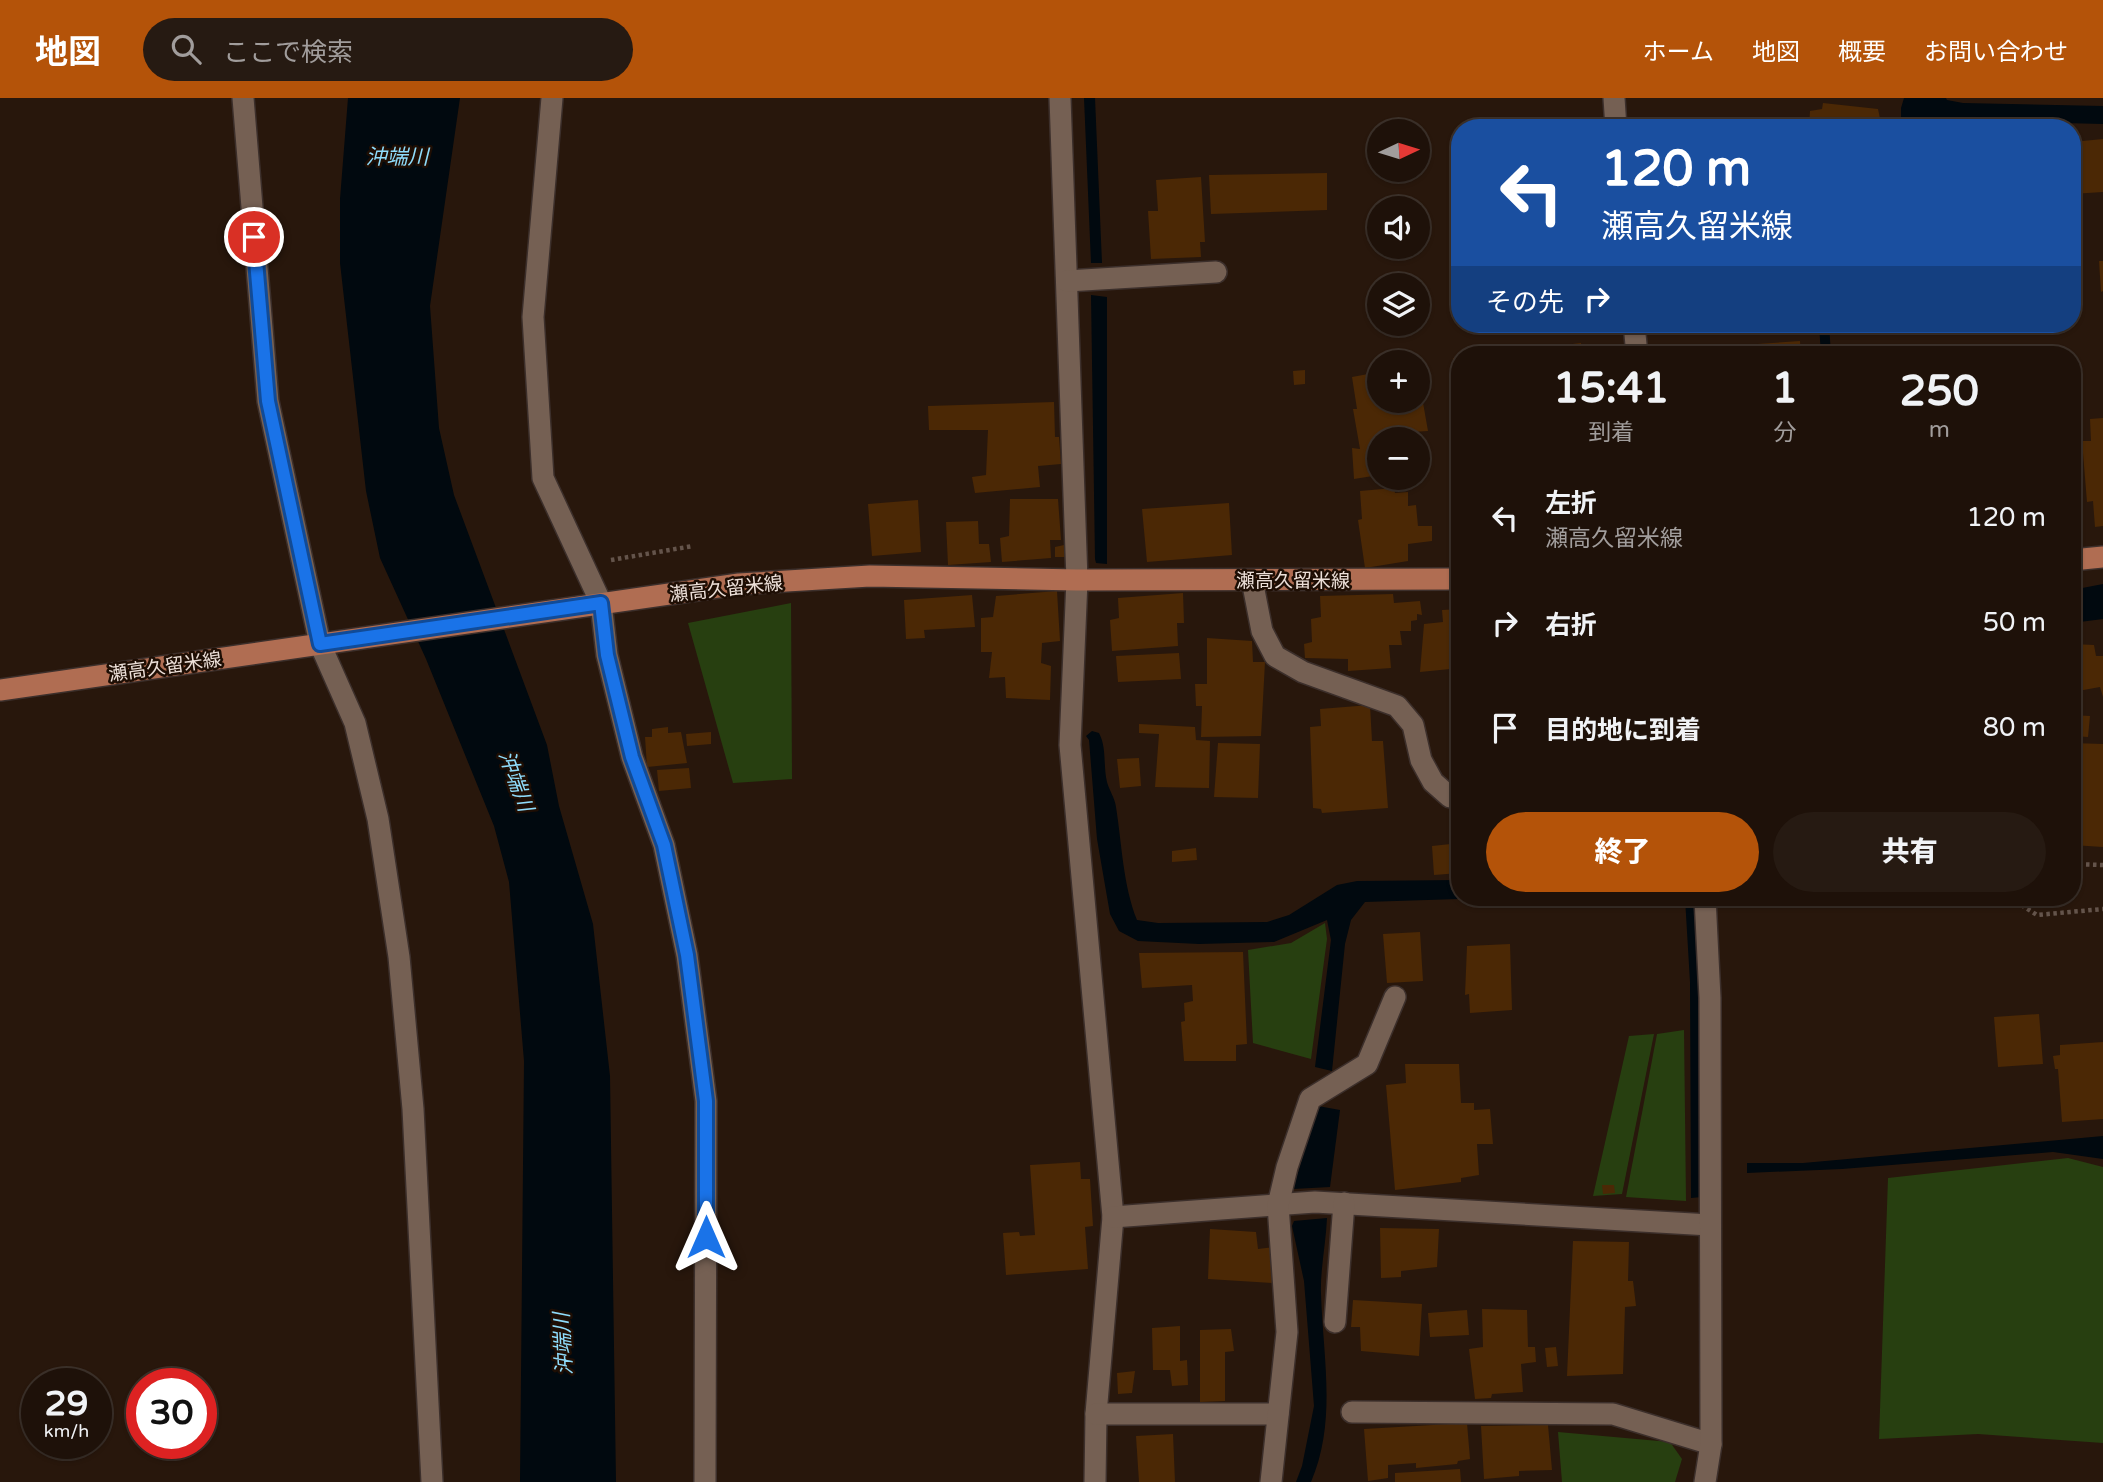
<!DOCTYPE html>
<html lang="ja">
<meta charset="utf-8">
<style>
body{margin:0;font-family:"Varela Round","Noto Sans JP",sans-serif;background:#261a12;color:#f1f3f6;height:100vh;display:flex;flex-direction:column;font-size:26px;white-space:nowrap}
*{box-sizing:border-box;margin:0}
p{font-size:23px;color:#a19d9c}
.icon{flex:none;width:38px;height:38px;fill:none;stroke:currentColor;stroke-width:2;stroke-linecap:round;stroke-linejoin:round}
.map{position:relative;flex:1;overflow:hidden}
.drawer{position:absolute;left:1451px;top:248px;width:630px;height:560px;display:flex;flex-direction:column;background:#1e1109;border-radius:28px;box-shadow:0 2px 5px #0004,0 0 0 2px #3c312a}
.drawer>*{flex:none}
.hud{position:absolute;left:1451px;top:21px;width:630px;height:214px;border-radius:28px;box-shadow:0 2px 5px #0004,0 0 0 2px #3c312a;background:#1a4fa0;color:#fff;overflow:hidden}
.needle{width:46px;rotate:86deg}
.tools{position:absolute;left:1367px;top:21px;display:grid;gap:14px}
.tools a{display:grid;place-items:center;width:63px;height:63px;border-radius:50%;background:#1e1109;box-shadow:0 2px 5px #0004,0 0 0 2px #3c312a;font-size:35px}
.speed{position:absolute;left:21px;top:1270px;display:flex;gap:14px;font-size:35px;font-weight:700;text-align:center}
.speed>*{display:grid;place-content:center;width:91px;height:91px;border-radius:50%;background:#1e1109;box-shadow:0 2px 5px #0004,0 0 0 2px #3c312a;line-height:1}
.speed small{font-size:18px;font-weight:400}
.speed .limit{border:10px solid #d22;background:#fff;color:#111}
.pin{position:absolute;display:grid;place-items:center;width:60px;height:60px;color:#fff;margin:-30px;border:4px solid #fff;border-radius:50%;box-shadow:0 2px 7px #0007}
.me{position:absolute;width:77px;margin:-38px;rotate:0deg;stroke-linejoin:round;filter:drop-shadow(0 0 5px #0008)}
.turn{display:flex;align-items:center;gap:24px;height:147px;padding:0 35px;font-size:32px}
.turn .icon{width:91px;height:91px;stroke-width:2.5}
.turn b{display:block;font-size:49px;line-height:60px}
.then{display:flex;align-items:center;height:66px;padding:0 35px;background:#0003;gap:14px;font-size:26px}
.eta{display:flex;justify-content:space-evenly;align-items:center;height:119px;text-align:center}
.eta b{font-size:42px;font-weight:800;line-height:49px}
.action{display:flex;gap:14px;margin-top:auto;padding:14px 35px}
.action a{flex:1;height:80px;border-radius:42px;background:#b45309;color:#fff;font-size:28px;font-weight:800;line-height:80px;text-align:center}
.action a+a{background:#261a12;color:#f1f3f6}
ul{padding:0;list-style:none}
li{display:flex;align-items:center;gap:21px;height:105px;padding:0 35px}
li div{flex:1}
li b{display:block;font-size:26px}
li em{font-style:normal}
header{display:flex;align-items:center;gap:42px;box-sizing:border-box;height:98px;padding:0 35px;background:#b45309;color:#fff}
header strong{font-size:33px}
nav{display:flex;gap:38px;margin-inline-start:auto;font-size:24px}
.search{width:490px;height:63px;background:#261a12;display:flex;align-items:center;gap:18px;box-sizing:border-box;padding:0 24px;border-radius:38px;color:#a19d9c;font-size:26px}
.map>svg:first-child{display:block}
.green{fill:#273f10}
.water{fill:#01090f}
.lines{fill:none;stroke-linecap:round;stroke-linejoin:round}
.stream{stroke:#01090f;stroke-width:10}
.building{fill:#4b2805}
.minor-casing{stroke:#3c2f2b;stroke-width:24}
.primary-casing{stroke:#3c2f2b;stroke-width:24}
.path{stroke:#64544b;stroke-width:4.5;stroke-dasharray:3.5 3.5;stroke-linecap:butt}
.minor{stroke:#756053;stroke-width:21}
.primary{stroke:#b06d52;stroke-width:21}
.route-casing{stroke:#114b97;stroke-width:18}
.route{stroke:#1a73e8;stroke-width:12}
.labels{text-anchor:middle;stroke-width:5;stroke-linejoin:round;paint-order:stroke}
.street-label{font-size:19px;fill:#ecdfd8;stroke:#1e0e04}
.water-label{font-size:21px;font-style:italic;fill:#8fdcfb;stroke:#1e0e04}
</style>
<header>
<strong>地図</strong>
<div class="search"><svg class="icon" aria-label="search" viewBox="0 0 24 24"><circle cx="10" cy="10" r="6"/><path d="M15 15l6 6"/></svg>ここで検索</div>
<nav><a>ホーム</a><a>地図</a><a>概要</a><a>お問い合わせ</a></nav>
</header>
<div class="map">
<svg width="2103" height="1384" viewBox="0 0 2103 1384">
<rect width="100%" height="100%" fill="#28170c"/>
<!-- green -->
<g class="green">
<polygon points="791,505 792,681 733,685 688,525"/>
<polygon points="1325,825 1327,841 1311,961 1253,945 1248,852 1291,845"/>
<polygon points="1684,932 1686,1103 1626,1099 1657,936"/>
<polygon points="1654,936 1622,1096 1593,1098 1629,938"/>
<polygon points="2068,1060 2103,1069 2103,1345 1978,1336 1879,1341 1888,1080"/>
<polygon points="1558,1334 1670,1344 1682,1361 1675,1384 1562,1384"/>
</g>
<!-- water -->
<g class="water">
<polygon points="348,0 460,0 430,208 439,330 454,397 547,647 559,708 593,826 610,978 616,1384 520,1384 524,963 509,784 494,728 426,561 380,460 366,393 340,165 340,101"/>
<polygon points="1084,0 1095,0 1102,165 1091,165"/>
<polygon points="1904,0 1946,0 1947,2 1963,5 2103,8 2103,26 1901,21 1901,10"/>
<polygon points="1091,197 1107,199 1107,466 1096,465 1095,461"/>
<polygon points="2103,486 2103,521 2072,525 2072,492"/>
<path d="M1092,633l7,2c8,15 4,33 8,49 2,8 8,16 9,25 6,38 7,78 21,113l21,3 109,-1 22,-7 48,-30 20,-4 102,-1 1,18h30l-125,4 -14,18 -6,24 -13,127 -17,-4 16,-127 -4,-20 -53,22 -75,2 -61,-3 -19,-10 -9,-17 -13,-75 -8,-99 -3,-4z"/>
<polygon points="1685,800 1696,800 1697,818 1702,1099 1691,1100 1690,884"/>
<polygon points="1318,1008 1340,1012 1330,1089 1293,1091"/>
<polygon points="2103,1038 2103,1061 2053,1054 1842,1071 1747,1075 1747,1065 1803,1065"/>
<path d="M1327,1120c-1,25 -7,52 -6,76 2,64 16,127 -10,188h-15l6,-16 12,-60 -10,-125 -12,-55 2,-5z"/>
</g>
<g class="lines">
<!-- stream -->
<g class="stream">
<polyline points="1979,23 1979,30"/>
<polyline points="1824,226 1826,257"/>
</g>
</g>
<!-- building -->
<g class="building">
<polygon points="1823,5 1878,11 1882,30 1809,30 1810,13 1822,11"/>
<polygon points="2103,41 2103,94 2072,96 2072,44"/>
<polygon points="1327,75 1327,112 1211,116 1209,77"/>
<polygon points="1201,79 1205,144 1200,144 1201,159 1151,161 1148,113 1158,113 1156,82"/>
<polygon points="2099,163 2103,163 2103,193 2101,194"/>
<polygon points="1800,243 1801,257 1743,257 1742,247"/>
<polygon points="1581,245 1582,257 1490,257 1489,256"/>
<polygon points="1460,259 1460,312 1456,312 1453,260"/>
<polygon points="1305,272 1305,286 1294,287 1293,273"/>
<polygon points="1379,274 1379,303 1418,303 1418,299 1422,299 1428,333 1411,334 1412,341 1379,341 1379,377 1354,381 1352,350 1360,351 1353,311 1357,311 1352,279"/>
<polygon points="1054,304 1055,339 1059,339 1061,366 1038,368 1040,389 975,395 972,379 986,377 988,332 929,332 928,308"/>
<polygon points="2103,320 2103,428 2095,429 2093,403 2087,404 2082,343 2091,343 2090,321"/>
<polygon points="1394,390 1395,395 1408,394 1408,408 1416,407 1418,428 1432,428 1432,443 1408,446 1408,463 1365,470 1358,422 1362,421 1360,393"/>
<polygon points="1010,401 1058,401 1061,442 1050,442 1051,460 1002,464 1000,440 1009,438"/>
<polygon points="918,402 921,454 872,458 868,406"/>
<polygon points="1229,405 1232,457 1147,464 1142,411"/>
<polygon points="978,423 979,446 989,446 991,464 948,467 946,424"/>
<polygon points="1064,447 1065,459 1055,459 1055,449"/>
<polygon points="1057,493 1060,543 1042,545 1041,565 1051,568 1050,602 1006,600 1005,579 989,580 992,554 981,554 981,520 993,519 996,498"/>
<polygon points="1183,495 1184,525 1177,525 1178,548 1112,553 1110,522 1119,520 1118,500"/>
<polygon points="1393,496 1394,505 1420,503 1422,517 1417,516 1417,522 1411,523 1411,533 1400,533 1402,547 1389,547 1391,570 1348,573 1348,561 1305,560 1304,546 1312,544 1311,521 1321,519 1320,498"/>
<polygon points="972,497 975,529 924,532 925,540 906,541 904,502"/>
<polygon points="1460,511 1460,570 1420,574 1424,526 1443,524 1442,512"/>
<polygon points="1207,540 1252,543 1253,564 1265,564 1261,638 1201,639 1202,608 1196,608 1195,586 1207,586"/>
<polygon points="2072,546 2094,547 2096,558 2103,558 2103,599 2100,589 2078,593 2078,611 2072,610"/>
<polygon points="1179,555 1181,581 1118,584 1116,558"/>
<polygon points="1370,607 1372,643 1383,643 1388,710 1322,715 1321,711 1313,710 1310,629 1321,628 1320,611"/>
<polygon points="2072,617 2090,618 2088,639 2072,638"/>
<polygon points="1139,626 1195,629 1196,642 1210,643 1209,690 1155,689 1159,636 1139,635"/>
<polygon points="668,629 668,635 681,634 687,665 647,669 645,639 652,639 652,631"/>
<polygon points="711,634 711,646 687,648 686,636"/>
<polygon points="1218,645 1260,646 1258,700 1214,699"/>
<polygon points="2072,645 2103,646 2103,749 2072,747"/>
<polygon points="1139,660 1141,688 1120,690 1117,661"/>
<polygon points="689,670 691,690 659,693 657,672"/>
<polygon points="1460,745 1460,775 1434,777 1432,748"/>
<polygon points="1196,750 1197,762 1172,764 1172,753"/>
<polygon points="1420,834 1423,883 1387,885 1383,836"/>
<polygon points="1510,846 1512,912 1470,915 1469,896 1465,897 1467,848"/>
<polygon points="1243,854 1247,946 1236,947 1236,963 1184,963 1181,924 1185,923 1184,905 1193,903 1192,887 1142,890 1139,855"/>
<polygon points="2039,916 2043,966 1998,969 1994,919"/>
<polygon points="2103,944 2103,1021 2062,1024 2058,971 2055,971 2053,958 2060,957 2060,947"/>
<polygon points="1405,966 1459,966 1461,1005 1474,1005 1474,1012 1490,1011 1493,1046 1477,1046 1479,1077 1461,1080 1461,1084 1395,1092 1386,987 1406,985"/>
<polygon points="1080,1064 1081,1081 1090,1081 1093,1128 1085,1129 1088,1171 1006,1177 1003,1135 1019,1134 1020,1138 1035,1137 1030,1067"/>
<polygon points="1602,1087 1614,1087 1615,1095 1603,1096"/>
<polygon points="1380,1130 1439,1131 1437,1169 1401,1173 1401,1179 1381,1180"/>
<polygon points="1210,1131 1256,1134 1258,1151 1273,1149 1273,1185 1208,1181"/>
<polygon points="1573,1143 1629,1144 1628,1183 1633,1183 1636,1208 1625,1209 1623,1276 1567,1278"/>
<polygon points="1353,1202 1422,1206 1419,1258 1361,1253 1360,1229 1351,1229"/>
<polygon points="1482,1211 1527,1212 1528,1249 1535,1249 1536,1264 1521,1266 1523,1294 1492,1296 1491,1300 1475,1301 1469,1251 1483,1249"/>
<polygon points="1467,1212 1469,1237 1430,1239 1428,1215"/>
<polygon points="1180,1228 1180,1263 1187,1262 1188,1287 1172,1288 1170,1272 1153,1272 1152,1230"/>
<polygon points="1231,1231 1234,1253 1225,1254 1225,1303 1200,1304 1200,1232"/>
<polygon points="1556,1249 1558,1268 1547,1269 1545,1250"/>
<polygon points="1135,1273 1132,1295 1118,1296 1117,1275"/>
<polygon points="1467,1325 1470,1361 1458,1363 1457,1366 1416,1370 1416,1365 1388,1367 1388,1380 1368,1383 1364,1331"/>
<polygon points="1548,1327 1552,1372 1519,1373 1519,1378 1484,1381 1481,1328"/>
<polygon points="1173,1336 1175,1384 1139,1384 1136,1338"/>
<polygon points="1460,1371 1461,1384 1395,1384 1395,1375"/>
</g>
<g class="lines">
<defs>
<g id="minor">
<polyline points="243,0 268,303 320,546 355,625 378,721 399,859 413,1011 432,1384"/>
<polyline points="552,0 533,219 543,380 601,505 607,557 632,659 664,747 687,857 706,1003 705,1384"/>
<polyline points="1060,0 1077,482 1070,647 1113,1119 1096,1316 1095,1384"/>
<polyline points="1614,0 1616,30"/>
<polyline points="1067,183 1216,174"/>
<polyline points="1634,226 1637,257"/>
<polyline points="1252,482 1262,533 1275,558 1303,574 1397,608 1413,627 1421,662 1433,684 1450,699"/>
<polyline points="1113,1119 1315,1104 1710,1127"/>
<polyline points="1335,1224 1344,1105"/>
<polyline points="1352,1314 1613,1316 1711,1346"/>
<polyline points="1096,1316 1278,1316"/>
<polyline points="1271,1384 1287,1234 1278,1107 1287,1069 1310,1001 1367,966 1395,899"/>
<polyline points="1705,1384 1711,1346 1710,900 1705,800"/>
</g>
<g id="primary">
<polyline points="2072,462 2103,459"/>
<polyline points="0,592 739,486 870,478 1077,482 1460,481"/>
</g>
</defs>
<!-- minor casing -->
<use href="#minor" class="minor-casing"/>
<!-- primary casing -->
<use href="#primary" class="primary-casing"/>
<!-- path -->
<g class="path">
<polyline points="611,462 693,448"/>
<polyline points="2072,766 2103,767"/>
<polyline points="2019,800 2023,808 2037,817 2103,811"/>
</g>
<!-- minor -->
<use href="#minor" class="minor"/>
<!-- primary -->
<use href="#primary" class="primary"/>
</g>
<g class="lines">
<defs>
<polyline id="route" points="254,139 268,303 320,546 601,505 607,557 632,659 664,747 687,857 706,1003 706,1139"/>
</defs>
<!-- route casing -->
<use href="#route" class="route-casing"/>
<!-- route -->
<use href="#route" class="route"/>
</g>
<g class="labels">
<!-- street labels -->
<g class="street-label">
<text x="1293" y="489">瀬高久留米線</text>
<text transform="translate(726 490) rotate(-6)" y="7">瀬高久留米線</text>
<text transform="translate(165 568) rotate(-8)" y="7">瀬高久留米線</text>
</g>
<!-- water labels -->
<g class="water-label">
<text x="397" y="66">沖端川</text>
<text transform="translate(516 683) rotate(70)" y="7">沖端川</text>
<text transform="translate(563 1246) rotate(-93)" y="7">沖端川</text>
</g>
</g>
</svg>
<div class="tools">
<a><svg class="needle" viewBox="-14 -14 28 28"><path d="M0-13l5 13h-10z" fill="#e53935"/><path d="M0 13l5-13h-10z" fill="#a19d9c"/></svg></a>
<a><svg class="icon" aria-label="sound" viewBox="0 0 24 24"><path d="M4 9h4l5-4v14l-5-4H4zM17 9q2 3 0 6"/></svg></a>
<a><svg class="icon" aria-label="layers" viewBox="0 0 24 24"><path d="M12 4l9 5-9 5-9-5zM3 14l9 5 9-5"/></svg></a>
<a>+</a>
<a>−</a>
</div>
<div class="speed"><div>29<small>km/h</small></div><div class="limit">30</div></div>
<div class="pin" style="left:254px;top:139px;background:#d93025"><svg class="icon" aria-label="arrive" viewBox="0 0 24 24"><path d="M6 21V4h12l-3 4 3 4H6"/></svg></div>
<svg class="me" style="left:706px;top:1139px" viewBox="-20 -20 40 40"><path d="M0-17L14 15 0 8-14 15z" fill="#1a73e8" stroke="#fff" stroke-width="4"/></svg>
<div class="hud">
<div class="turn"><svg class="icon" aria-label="left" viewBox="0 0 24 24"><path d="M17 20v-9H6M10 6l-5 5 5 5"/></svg><div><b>120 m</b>瀬高久留米線</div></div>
<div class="then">その先<svg class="icon" aria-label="right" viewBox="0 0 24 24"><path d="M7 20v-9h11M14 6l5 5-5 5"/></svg></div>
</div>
<section class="drawer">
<div class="eta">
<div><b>15:41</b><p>到着</p></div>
<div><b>1</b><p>分</p></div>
<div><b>250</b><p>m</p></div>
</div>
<ul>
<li><svg class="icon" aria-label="left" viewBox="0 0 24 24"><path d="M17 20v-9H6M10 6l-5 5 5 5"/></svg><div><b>左折</b><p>瀬高久留米線</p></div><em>120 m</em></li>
<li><svg class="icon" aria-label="right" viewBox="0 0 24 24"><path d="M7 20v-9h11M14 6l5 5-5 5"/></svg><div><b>右折</b></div><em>50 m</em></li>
<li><svg class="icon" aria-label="arrive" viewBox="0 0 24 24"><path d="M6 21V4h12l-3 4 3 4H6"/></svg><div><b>目的地に到着</b></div><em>80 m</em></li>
</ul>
<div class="action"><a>終了</a><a>共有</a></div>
</section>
</div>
